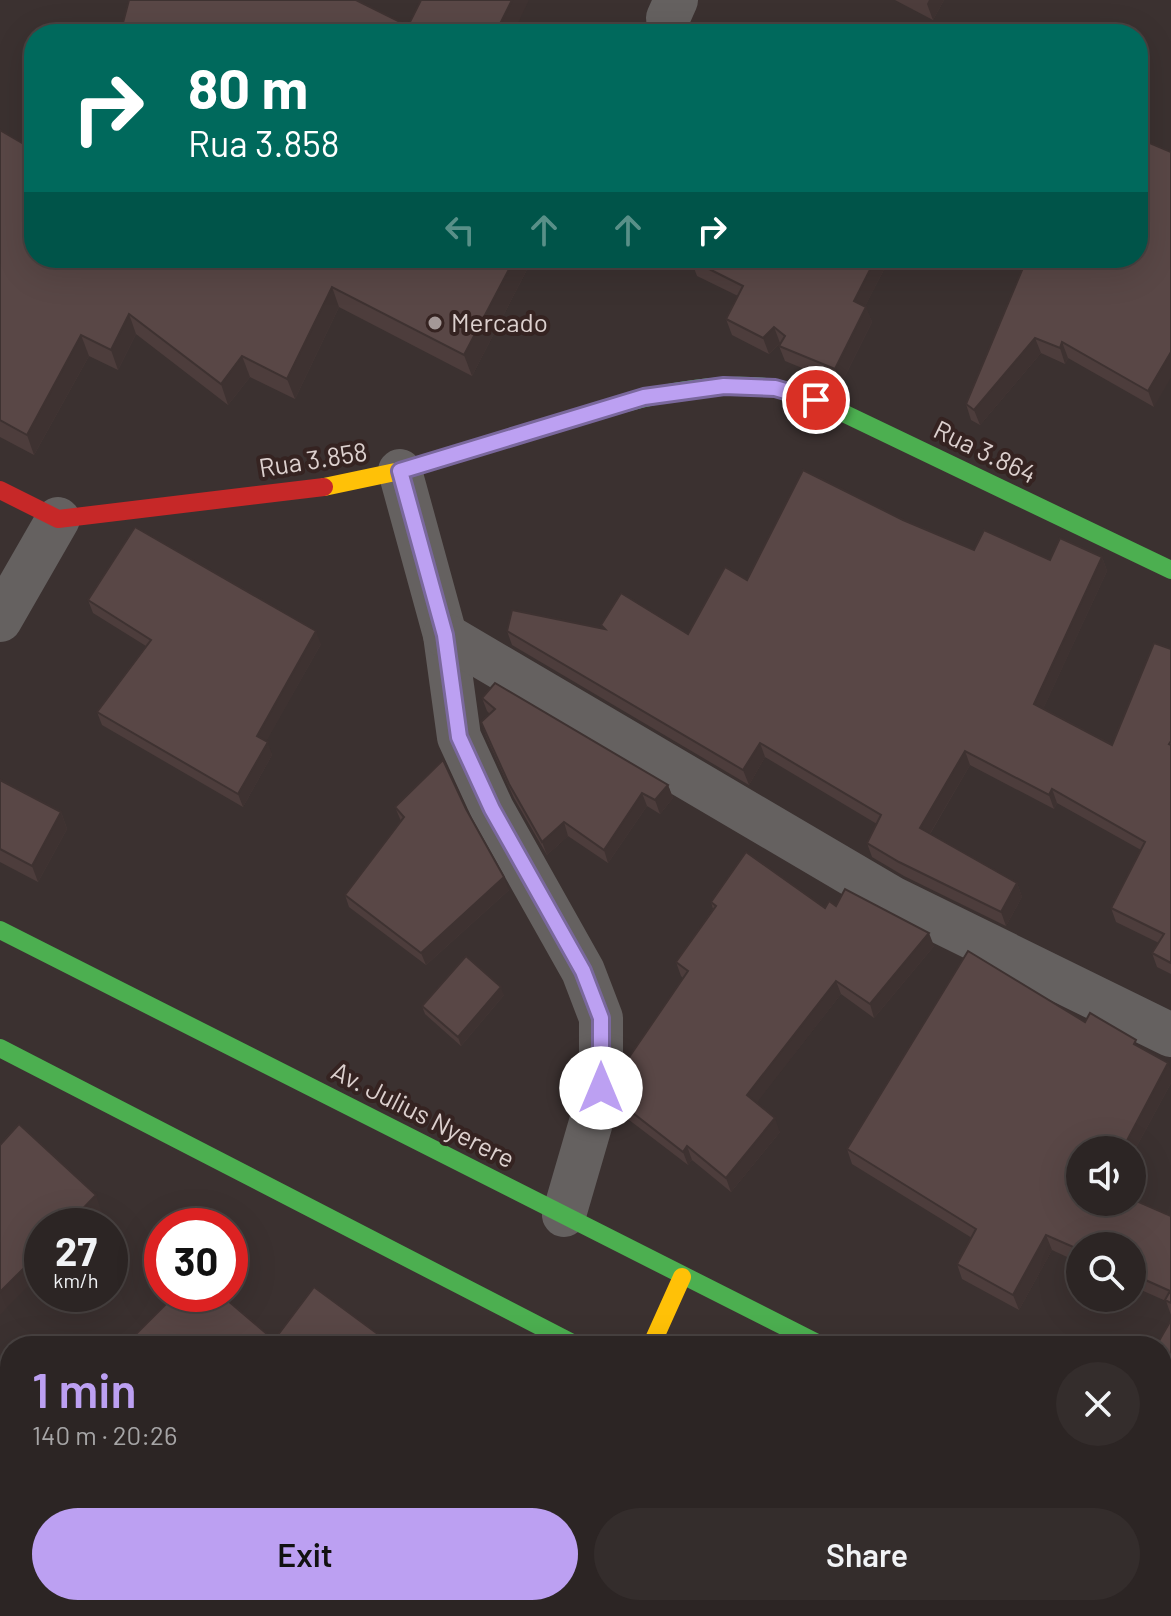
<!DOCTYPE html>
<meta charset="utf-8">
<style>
body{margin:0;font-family:Barlow,sans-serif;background:#342d2c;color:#f1f3f6;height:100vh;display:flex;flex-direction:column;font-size:30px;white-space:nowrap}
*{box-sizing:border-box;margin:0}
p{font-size:26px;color:#a6a5a6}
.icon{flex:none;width:44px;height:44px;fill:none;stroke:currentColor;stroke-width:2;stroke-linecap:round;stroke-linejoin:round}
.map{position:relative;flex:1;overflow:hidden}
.sheet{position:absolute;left:0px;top:1336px;width:1172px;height:280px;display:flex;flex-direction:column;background:#2c2524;border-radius:32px 32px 0 0;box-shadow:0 8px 32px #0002,0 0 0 2px #484241}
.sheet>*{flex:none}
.guide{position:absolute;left:24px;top:24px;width:1124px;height:244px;border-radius:32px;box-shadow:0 8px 32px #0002,0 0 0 2px #484241;background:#00695c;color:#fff;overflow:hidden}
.tools{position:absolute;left:1066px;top:1136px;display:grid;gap:16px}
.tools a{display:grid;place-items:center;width:80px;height:80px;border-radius:50%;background:#2c2524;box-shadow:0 8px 32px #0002,0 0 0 2px #484241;font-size:40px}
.speed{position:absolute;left:24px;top:1208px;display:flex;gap:16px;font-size:40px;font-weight:700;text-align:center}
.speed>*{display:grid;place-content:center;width:104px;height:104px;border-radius:50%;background:#2c2524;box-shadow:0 8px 32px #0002,0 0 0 2px #484241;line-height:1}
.speed small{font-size:20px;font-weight:400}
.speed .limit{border:12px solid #d22;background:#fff;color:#111}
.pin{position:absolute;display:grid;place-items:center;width:68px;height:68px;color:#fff;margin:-34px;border:4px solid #fff;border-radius:50%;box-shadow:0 2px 8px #0007}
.me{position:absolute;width:88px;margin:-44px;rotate:0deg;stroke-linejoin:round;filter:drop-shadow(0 0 6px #0008)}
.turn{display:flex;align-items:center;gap:28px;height:168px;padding:0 32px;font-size:36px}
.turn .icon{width:104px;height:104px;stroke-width:2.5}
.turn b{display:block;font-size:56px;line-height:68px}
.lanes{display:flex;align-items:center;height:76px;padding:0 32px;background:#0003;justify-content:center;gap:40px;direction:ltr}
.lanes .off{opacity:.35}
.round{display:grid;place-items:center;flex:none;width:84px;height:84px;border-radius:42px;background:#342d2c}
.head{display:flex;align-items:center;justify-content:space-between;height:136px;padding:0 32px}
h1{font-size:48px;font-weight:600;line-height:60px;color:#bca0f2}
.cta{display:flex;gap:16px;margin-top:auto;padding:16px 32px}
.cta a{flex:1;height:92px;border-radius:48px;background:#bca0f2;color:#111;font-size:32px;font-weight:600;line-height:92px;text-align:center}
.cta a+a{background:#342d2c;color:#f1f3f6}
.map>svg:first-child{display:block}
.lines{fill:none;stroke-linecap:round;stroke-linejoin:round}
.street{stroke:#656160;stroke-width:44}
.fast{stroke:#4caf50;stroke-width:18}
.slow{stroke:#ffc107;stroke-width:18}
.jam{stroke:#c62828;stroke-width:18}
.wall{fill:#4d3d3c}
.shaded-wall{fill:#3e3231}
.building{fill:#594746;stroke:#3e3231;stroke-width:2}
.route-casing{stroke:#7a689d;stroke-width:20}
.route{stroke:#bca0f2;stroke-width:14}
.poi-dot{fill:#a49897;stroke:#352321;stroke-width:3}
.labels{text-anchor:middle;stroke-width:8;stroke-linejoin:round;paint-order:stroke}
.poi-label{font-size:26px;fill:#dcd0ce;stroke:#352321;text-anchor:start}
.street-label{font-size:26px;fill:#dcd0ce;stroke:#352321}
</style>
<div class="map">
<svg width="1171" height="1616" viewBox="0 0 1171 1616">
<rect width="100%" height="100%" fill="#3b3130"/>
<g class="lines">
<!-- street -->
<g class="street">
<polyline points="668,18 676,0"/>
<polyline points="400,471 445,635 459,737 492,809 583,971 601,1018 601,1088 564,1215"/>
<polyline points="0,620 58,519"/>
<polyline points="445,635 892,898 1171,1035"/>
</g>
<!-- fast -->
<g class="fast">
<path d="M601,410c55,-17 116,-30 173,-22 14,2 28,8 42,12l355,170"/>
<polyline points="0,930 823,1346"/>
<polyline points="0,1048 578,1346"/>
<polyline points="1162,1513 1171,1517"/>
<polyline points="1091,1606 1111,1616"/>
</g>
<!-- slow -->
<g class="slow">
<polyline points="324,487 400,471 601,410"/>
<polyline points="651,1346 682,1277"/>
</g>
<!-- jam -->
<polyline class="jam" points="0,490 58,519 324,487"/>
</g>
<!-- wall -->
<g class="wall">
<polygon points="895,0 944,0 933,20"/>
<polygon points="0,130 34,258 533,258 472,376 339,307 295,399 250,377 228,405 136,334 118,370 89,356 34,455 0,437"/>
<polygon points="692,258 890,258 865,306 872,322 841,384 785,361 779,346 780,343 769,354 732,335 726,319 738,296 697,276 691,260"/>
<polygon points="1027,258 1138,258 1154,407 1068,358 1065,364 1041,353 980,425 971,420 966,404"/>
<polygon points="903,520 974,550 1050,560 1102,557 1107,571 1043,709 1112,745 1171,649 1171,974 1157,967 1152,953 1159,943 1116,922 1111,908 1141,850 1057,803 1054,809 970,765 930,834 1017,883 1022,897 1006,926 904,876 872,857 867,843 877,824 765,757 749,785 512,645 507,631 602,629 601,625 688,634 747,580"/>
<polygon points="88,600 321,644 266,741 272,755 243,807 102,725 97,712 146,646 93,613"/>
<polygon points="482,698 668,785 673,798 660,814 647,806 608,863 568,836 547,855 514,798 486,736 481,722 490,714 487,711"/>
<polygon points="0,780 61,812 67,829 38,882 0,862"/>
<polygon points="395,807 509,890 426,965 349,907 345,895 401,821"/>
<polygon points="711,902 825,908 836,906 934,946 874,1018 841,994 756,1103 780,1132 731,1192 692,1160 688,1165 620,1113 615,1099 683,978 681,976 676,962 713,909"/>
<polygon points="504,995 461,1046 425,1014 422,1006"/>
<polygon points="1085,1022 1139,1047 1171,1070 1171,1083 1132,1155 1132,1150 1080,1202 1171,1216 1171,1315 1166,1301 1132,1286 1132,1246 1080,1246 1080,1263 1052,1250 1019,1310 962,1279 957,1264 972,1238 852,1164 847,1149"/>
<polygon points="1171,1320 1171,1428 1162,1423 1162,1346"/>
<polygon points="267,1606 372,1606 382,1616 277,1616"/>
<polygon points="514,1606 687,1606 679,1616 517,1616 521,1611"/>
</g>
<!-- shaded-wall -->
<g class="shaded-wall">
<polygon points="512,0 529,0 513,34 495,34"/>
<polygon points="929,0 944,0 933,20 927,4"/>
<polygon points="515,258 533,258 472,376 464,355"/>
<polygon points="876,258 890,258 860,316 854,301"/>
<polygon points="332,287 339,307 295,399 287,379"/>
<polygon points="866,307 872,322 841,384 835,369"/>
<polygon points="129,314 136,334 118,370 111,350"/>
<polygon points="774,327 780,343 769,354 763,338"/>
<polygon points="81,335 89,356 34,455 27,435"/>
<polygon points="1035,338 1041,353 980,425 974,410"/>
<polygon points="1062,342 1068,358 1065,364 1060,348"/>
<polygon points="1171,352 1171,378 1154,407 1148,391"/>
<polygon points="242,356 250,377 228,405 221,384"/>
<polygon points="1102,557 1107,571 1039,718 1034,704"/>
<polygon points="316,631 321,644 262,749 257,736"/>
<polygon points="268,742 272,755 243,807 238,794"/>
<polygon points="760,743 765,757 749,785 743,770"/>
<polygon points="965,751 970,765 925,842 920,828"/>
<polygon points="668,785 673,798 660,814 655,800"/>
<polygon points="1052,789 1057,803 1054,809 1049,795"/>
<polygon points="642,793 647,806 608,863 604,850"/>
<polygon points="61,812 67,829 38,882 32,866"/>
<polygon points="564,822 568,836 547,855 542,842"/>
<polygon points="504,877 509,890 426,965 421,953"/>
<polygon points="1017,883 1022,897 1006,926 1001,912"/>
<polygon points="929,933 934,946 874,1018 870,1004"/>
<polygon points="836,981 841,994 752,1109 747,1095"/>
<polygon points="501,987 504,995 461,1046 458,1037"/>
<polygon points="1168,1063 1171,1070 1171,1083 1132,1155 1132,1150 1122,1150"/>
<polygon points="775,1118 780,1132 731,1192 726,1178"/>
<polygon points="687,1146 692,1160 688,1165 683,1152"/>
<polygon points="96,1195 102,1212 88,1226 66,1226"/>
<polygon points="1046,1235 1052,1250 1019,1310 1013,1295"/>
<polygon points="42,1250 42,1272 0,1315 0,1292"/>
<polygon points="234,1606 251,1606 242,1616 225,1616"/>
<polygon points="672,1606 687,1606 679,1616 664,1616"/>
</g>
<!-- building -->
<g class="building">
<polygon points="129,0 356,0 408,26 421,0 512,0 495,34 120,34"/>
<polygon points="0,130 34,150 34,258 515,258 464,355 332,287 287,379 242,356 221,384 129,314 111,350 81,335 27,435 0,420"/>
<polygon points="1138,138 1171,152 1171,352 1148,391 1062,342 1060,348 1035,338 974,410 966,404 1027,258 1138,258"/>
<polygon points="692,258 876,258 854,301 866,307 835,369 779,346 785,336 774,327 763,338 726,319 743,286 691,260"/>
<polygon points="803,470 903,520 974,550 984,530 1050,560 1060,538 1102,557 1034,704 1112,745 1154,643 1171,649 1171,741 1169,744 1171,745 1171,963 1152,953 1164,934 1111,908 1145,842 1052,789 1049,795 965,751 920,828 1017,883 1001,912 899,862 867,843 881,815 760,743 743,770 507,631 512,610 605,629 601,625 621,593 688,634 725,567 747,580"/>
<polygon points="135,527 316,631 257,736 268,742 238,794 97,712 151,640 88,600"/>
<polygon points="495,683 668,785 655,800 642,793 604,850 564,822 542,842 509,784 481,722 495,709 482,698"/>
<polygon points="443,760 466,809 504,877 421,953 345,895 404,817 395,807"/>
<polygon points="0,780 61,812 32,866 0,849"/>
<polygon points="746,852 825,908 829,901 836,906 845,889 929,933 870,1004 836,981 747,1095 775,1118 726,1178 687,1146 683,1152 615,1099 621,1069 688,971 676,962 716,906 711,902"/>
<polygon points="968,951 1085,1022 1090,1013 1136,1040 1134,1044 1168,1063 1122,1150 1080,1150 1080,1202 1132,1202 1132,1199 1171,1216 1171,1303 1165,1300 1170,1291 1132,1274 1132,1246 1080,1246 1080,1250 1046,1235 1013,1295 957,1264 976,1229 847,1149"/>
<polygon points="466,956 501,987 458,1037 422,1006"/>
<polygon points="19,1124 96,1195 66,1226 42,1226 42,1250 0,1292 0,1145"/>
<polygon points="314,1287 394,1346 124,1346 176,1294 220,1294 274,1340"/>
<polygon points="1171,1320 1171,1416 1162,1411 1162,1346 1156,1346"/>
<polygon points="74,1606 234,1606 225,1616 65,1616"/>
<polygon points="276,1606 372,1606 382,1616 286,1616"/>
<polygon points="524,1606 672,1606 664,1616 517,1616"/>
</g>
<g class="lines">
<defs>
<polyline id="route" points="601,1088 601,1018 583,971 492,809 459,737 445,635 400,471 644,397 724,386 775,388 816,400"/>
</defs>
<!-- route casing -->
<use href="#route" class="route-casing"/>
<!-- route -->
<use href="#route" class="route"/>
</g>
<!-- markers -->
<circle class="poi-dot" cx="435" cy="323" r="8"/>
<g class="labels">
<!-- poi labels -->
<g class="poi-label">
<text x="451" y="332">Mercado</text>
</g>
<!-- street labels -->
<g class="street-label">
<text transform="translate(985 452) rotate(26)" y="9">Rua 3.864</text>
<text transform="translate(313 460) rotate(-9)" y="9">Rua 3.858</text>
<text transform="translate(423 1115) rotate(27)" y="9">Av. Julius Nyerere</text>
</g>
</g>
</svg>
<div class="tools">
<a><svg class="icon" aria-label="sound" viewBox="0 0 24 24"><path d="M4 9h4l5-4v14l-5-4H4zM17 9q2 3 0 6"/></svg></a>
<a><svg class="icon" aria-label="search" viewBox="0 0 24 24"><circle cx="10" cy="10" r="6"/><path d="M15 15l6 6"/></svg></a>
</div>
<div class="speed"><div>27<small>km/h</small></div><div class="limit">30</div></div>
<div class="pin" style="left:816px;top:400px;background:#d93025"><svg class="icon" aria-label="arrive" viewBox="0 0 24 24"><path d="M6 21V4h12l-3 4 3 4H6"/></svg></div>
<svg class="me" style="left:601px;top:1088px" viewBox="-20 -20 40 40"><circle r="19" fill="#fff"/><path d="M0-13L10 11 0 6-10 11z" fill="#bca0f2"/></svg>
<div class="guide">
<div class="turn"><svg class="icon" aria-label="right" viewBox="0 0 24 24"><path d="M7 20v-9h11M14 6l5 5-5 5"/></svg><div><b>80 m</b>Rua 3.858</div></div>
<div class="lanes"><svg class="icon off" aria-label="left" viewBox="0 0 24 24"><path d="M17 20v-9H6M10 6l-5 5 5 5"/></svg><svg class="icon off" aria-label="ahead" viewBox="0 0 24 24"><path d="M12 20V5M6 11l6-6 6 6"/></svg><svg class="icon off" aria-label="ahead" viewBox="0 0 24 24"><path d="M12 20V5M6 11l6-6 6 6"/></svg><svg class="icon" aria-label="right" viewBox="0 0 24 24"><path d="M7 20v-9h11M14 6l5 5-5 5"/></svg></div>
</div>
<section class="sheet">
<div class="head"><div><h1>1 min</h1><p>140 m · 20:26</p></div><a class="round"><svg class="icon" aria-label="close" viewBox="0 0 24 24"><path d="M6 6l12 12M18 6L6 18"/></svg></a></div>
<div class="cta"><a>Exit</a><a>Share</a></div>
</section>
</div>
